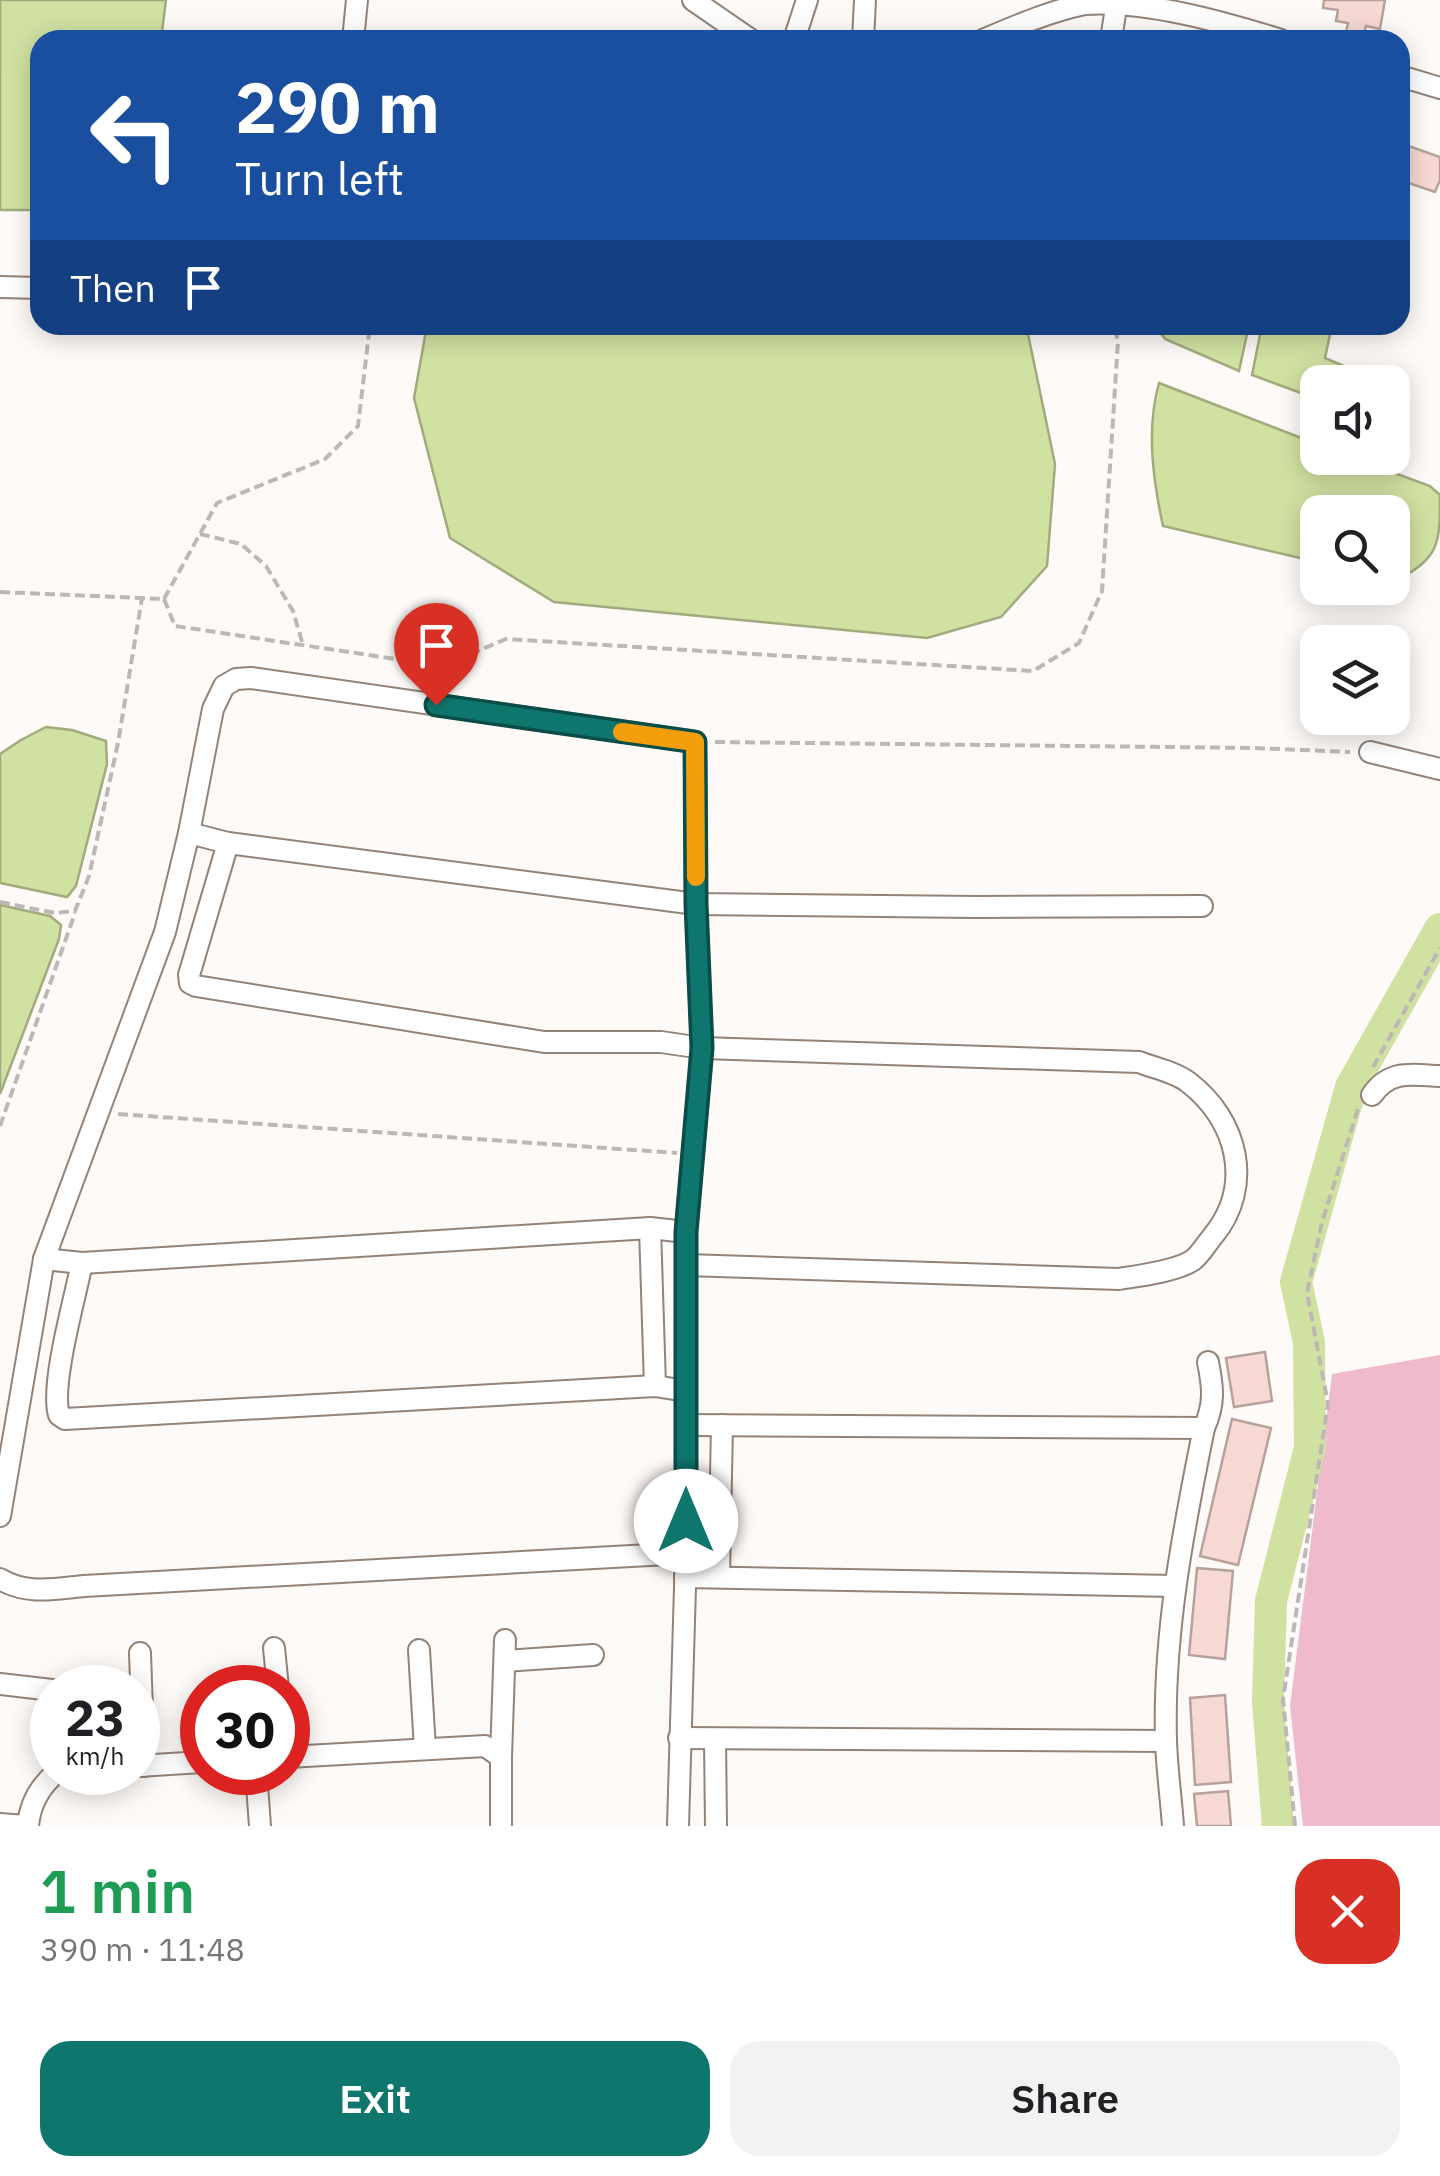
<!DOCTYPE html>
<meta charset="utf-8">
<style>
body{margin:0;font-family:"IBM Plex Sans",sans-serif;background:#f2f2f2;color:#202124;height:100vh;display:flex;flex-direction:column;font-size:38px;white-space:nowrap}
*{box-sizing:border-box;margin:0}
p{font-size:32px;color:#757577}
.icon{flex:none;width:55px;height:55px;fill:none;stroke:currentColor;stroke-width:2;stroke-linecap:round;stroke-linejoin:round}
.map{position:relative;height:1826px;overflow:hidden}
.panel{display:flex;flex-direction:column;background:#fff;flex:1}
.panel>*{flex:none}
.banner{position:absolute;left:30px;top:30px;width:1380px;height:305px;border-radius:30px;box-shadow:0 5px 25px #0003;background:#1a4fa0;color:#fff;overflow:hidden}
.tools{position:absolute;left:1300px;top:365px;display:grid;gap:20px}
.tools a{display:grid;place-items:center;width:110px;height:110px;border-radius:20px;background:#fff;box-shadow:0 5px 25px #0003;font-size:50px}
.speed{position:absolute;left:30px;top:1665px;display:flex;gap:20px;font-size:50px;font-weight:700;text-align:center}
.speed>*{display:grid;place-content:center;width:130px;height:130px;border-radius:50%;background:#fff;box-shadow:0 5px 25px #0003;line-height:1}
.speed small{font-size:25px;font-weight:400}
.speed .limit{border:15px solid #d22;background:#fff;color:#111}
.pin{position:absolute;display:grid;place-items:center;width:85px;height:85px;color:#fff;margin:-102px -42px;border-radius:50% 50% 50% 0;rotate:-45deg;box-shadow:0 0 10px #0007}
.pin .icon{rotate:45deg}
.me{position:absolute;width:110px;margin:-55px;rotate:0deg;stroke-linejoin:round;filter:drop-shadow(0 0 8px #0008)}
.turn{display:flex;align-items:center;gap:35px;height:210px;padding:0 40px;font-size:45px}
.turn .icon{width:130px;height:130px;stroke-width:2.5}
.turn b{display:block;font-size:70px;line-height:85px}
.then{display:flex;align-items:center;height:95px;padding:0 40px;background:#0003;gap:20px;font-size:38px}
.round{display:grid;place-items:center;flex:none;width:105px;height:105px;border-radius:30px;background:#f2f2f2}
.head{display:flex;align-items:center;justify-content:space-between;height:170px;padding:0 40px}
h1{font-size:60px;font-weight:600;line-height:75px;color:#1e9e55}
.primary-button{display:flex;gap:20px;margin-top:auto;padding:20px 40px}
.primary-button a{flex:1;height:115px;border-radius:30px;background:#0f766e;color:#fff;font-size:40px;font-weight:600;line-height:115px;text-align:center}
.primary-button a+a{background:#f2f2f2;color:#202124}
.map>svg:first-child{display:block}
.green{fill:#efbacb}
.water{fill:#d1e1a2;stroke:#a2ab7d;stroke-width:2.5}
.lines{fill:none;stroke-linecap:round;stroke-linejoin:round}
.river{stroke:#d1e1a2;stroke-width:32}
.building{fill:#f6d9d4;stroke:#b7a19d;stroke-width:2.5}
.minor-casing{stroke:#948377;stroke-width:24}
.path{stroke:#bdb8b5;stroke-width:4;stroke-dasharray:10 5;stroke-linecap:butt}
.minor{stroke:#fff;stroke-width:20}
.route-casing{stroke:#0a4d48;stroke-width:25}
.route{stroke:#0f766e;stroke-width:18}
.slow{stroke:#f59e0b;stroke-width:18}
</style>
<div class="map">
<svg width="1440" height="1826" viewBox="0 0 1440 1826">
<rect width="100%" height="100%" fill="#fefaf8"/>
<!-- green -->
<polygon class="green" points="1440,1355 1440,1826 1303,1826 1290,1706 1332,1374"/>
<!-- water -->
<g class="water">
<polygon points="0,0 166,0 161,40 40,40 40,210 0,210"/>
<polygon points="427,325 1023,325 1027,329 1055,464 1047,566 1001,617 927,638 554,602 450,538 414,398"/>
<polygon points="1162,325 1249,325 1239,371 1165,339 1160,332"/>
<polygon points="1262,325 1332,325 1325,358 1358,372 1355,382 1318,382 1317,399 1252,375"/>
<path d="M1159,383l158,61 1,14h36l76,28 10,9c0,49 0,63 -45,86l-3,-1v-68h-74l-1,50 -154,-36c-10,-46 -17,-97 -4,-143z"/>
<polygon points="46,727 72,730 106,741 107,764 76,886 67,897 0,883 0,754 21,740"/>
<polygon points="0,905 50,916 61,925 59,939 0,1094"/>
</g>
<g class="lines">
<!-- river -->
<polyline class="river" points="1278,1826 1268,1702 1271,1601 1310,1448 1309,1342 1296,1282 1351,1087 1440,929"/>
</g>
<!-- building -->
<g class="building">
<polygon points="1324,0 1385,0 1380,29 1366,26 1364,35 1346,32 1348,23 1336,21 1338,10 1323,8"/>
<polygon points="1400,143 1440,157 1440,180 1435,192 1400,180"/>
<polygon points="1265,1352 1272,1401 1234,1407 1226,1358"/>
<polygon points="1232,1419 1271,1428 1238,1565 1200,1556"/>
<polygon points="1197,1568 1233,1571 1225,1659 1189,1655"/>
<polygon points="1225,1695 1231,1782 1195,1785 1190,1698"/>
<polygon points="1228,1791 1231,1826 1197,1826 1194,1794"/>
</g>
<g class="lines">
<defs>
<g id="minor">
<polyline points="693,0 751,40"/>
<polyline points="353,40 357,0"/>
<polyline points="794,40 807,0"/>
<polyline points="863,40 865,0"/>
<path d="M983,40c33,-14 67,-29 102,-36 61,-4 138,18 196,36"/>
<polyline points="1111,40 1117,1"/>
<polyline points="1400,76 1440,88"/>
<polyline points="0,287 40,288"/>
<polyline points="1370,752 1440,769"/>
<polyline points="189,833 228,843 696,904 977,907 1202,906"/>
<path d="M228,843l-39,132 1,8 6,3 348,56h117l41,6 437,14c15,6 36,10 49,20 50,38 66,104 25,154 -6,7 -13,19 -20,24 -15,11 -55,16 -74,19l-433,-14"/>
<path d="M1372,1095c18,-26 40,-20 68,-19"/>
<polyline points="650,1228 655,1386"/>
<polyline points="44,1259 82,1263 650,1228 686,1232"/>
<path d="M82,1263c-7,35 -32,122 -23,152l6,4 590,-33 31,5"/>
<polyline points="686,1425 1204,1428"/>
<polyline points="0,1516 44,1259 165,932 189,833 213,709 224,686 236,679 251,678 695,742 696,904 702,1048 686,1232 686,1553 678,1826"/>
<polyline points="685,1577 1175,1586"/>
<polyline points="719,1577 722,1425"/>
<path d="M0,1579c27,16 54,10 84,7l602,-33"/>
<polyline points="274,1648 278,1688"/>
<polyline points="419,1650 425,1749"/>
<polyline points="140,1653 144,1766"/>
<polyline points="505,1661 593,1655"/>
<polyline points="0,1684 52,1690"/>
<polyline points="679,1738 1166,1741"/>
<polyline points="715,1739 716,1826"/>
<polyline points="288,1757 485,1746 501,1757 501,1826"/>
<polyline points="501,1757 505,1640"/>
<polyline points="138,1766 202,1762"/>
<polyline points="256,1772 260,1826"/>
<polyline points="0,1824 26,1826"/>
<path d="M28,1826c2,-23 12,-40 29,-54"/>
<path d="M1173,1826c-2,-28 -6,-56 -7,-85 -3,-106 17,-210 38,-313 11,-24 9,-41 4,-66"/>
</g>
</defs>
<!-- minor casing -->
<use href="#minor" class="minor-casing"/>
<!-- path -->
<g class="path">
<polyline points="200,534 241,544 266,566 293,611 303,645"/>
<polyline points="0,592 164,599"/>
<polyline points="164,599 175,626 442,666 506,639 1033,671 1079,643 1102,591 1118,341 1114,325"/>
<polyline points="164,599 217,503 325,459 358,426 370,325"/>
<polyline points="715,742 1254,748 1350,752"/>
<polyline points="0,902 55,913 75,911 89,876 118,743 142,598"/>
<polyline points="1373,1067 1440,948"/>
<polyline points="118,1114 677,1153"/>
<polyline points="0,1126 75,913"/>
<polyline points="1295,1826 1283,1699 1328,1404 1307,1293 1322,1222 1358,1109"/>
</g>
<!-- minor -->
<use href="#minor" class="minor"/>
</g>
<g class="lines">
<defs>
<polyline id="route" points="436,705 695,742 696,904 702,1048 686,1232 686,1521"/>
</defs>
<!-- route casing -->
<use href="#route" class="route-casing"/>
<!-- route -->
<use href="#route" class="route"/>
<!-- slow -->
<polyline class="slow" points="622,732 695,742 696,877"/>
</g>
</svg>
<div class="tools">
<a><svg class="icon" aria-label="sound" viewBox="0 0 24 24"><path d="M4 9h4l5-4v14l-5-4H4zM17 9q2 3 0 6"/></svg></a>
<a><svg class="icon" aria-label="search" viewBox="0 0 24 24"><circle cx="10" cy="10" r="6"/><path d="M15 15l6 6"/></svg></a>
<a><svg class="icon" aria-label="layers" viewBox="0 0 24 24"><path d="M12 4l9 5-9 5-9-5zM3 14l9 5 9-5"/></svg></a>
</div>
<div class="speed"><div>23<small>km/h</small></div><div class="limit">30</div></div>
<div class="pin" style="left:436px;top:705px;background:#d93025"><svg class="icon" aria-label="arrive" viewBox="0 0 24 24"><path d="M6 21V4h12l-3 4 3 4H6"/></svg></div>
<svg class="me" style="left:686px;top:1521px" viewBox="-20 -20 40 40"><circle r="19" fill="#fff"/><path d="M0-13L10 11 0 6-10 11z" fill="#0f766e"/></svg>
<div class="banner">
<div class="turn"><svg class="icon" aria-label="left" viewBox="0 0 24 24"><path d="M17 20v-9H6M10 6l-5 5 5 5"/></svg><div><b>290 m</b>Turn left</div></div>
<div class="then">Then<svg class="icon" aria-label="arrive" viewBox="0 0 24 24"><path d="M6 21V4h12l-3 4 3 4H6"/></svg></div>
</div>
</div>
<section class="panel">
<div class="head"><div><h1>1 min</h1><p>390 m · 11:48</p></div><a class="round" style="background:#d93025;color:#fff"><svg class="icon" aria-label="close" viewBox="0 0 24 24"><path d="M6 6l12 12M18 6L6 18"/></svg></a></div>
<div class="primary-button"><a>Exit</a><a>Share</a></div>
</section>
